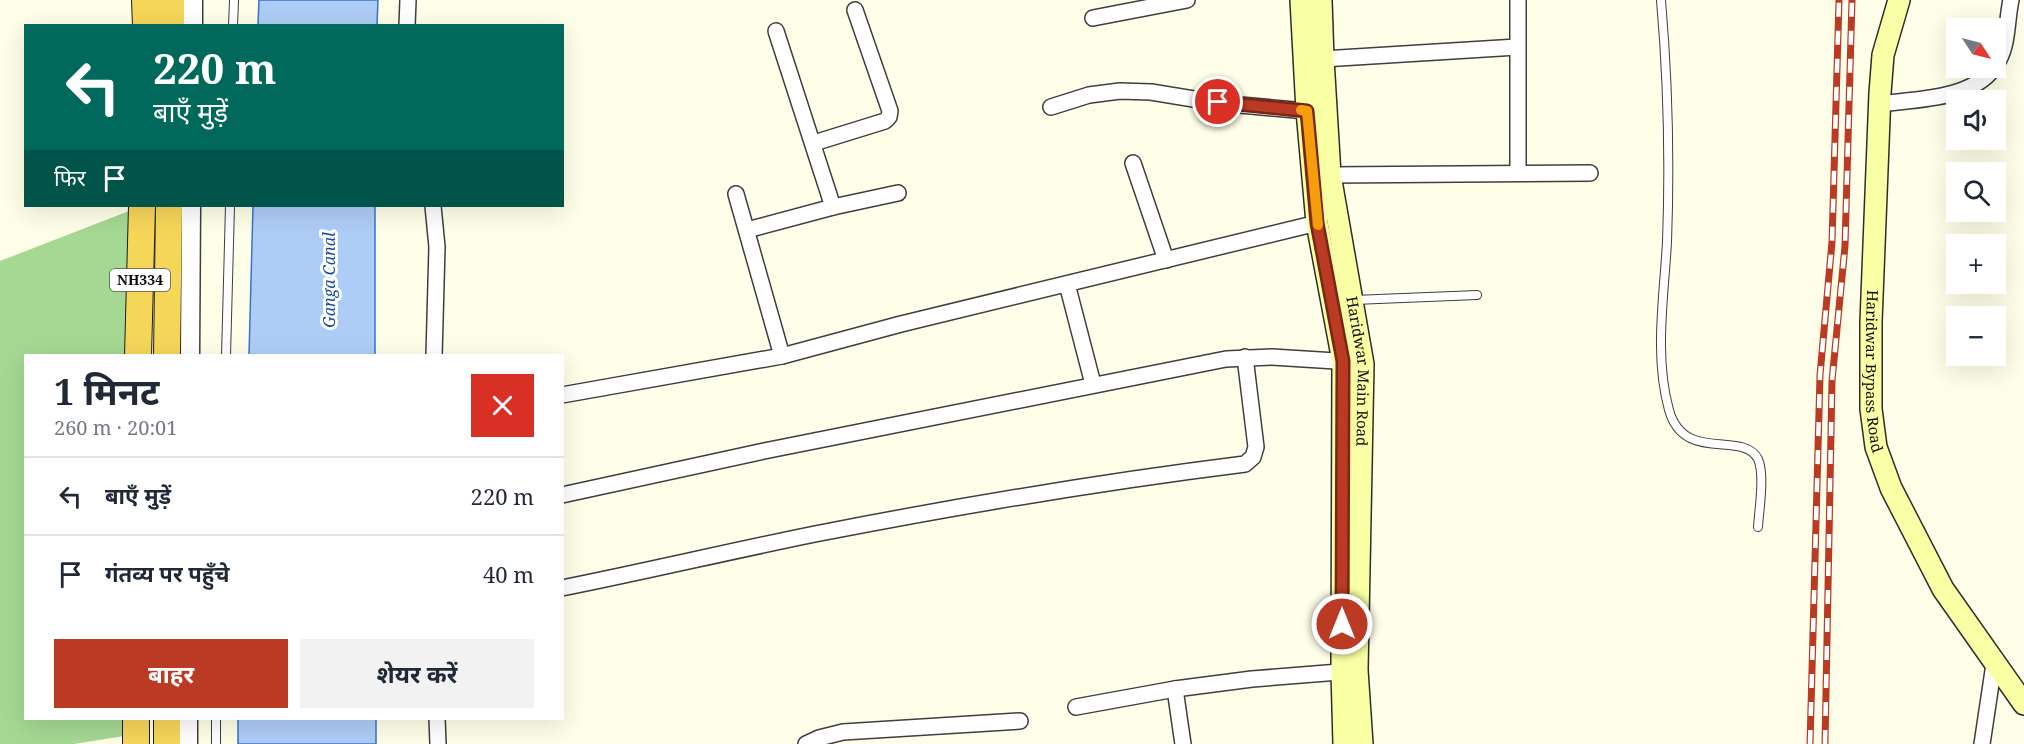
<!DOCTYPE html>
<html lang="hi">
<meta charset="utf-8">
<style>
body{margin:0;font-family:"Noto Serif","Noto Sans Devanagari",serif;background:#f2f2f3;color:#1f2937;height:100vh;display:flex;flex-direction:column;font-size:22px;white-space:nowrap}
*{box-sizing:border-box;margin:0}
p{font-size:20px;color:#747a83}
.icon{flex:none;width:33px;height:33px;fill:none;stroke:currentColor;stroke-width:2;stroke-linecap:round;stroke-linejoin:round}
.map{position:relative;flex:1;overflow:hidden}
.sheet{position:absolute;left:24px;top:354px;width:540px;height:366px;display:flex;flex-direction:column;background:#fff;border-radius:0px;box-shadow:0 6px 24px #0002}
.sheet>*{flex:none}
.top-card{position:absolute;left:24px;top:24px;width:540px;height:183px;border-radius:0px;box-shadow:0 6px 24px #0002;background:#00695c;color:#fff;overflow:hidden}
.needle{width:39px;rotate:125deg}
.buttons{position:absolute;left:1946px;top:18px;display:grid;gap:12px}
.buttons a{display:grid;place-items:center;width:60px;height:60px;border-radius:0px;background:#fff;box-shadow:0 6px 24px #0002;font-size:30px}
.pin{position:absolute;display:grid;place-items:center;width:51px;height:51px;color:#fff;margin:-26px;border:3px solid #fff;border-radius:50%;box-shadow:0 2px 6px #0007}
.me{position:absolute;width:66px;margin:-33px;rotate:0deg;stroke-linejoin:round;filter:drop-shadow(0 0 4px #0008)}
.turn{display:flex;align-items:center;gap:21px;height:126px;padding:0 30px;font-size:27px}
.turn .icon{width:78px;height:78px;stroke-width:2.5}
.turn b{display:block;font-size:42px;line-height:51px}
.then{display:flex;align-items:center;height:57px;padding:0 30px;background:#0003;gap:12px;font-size:22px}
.round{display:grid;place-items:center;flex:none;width:63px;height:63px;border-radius:0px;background:#f2f2f3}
.summary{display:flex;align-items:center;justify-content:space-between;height:102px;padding:0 30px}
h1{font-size:36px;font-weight:700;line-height:45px}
.primary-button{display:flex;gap:12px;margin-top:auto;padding:12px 30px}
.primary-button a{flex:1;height:69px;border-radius:0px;background:#ba3a24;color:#fff;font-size:24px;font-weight:700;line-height:69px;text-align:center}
.primary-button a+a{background:#f2f2f3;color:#1f2937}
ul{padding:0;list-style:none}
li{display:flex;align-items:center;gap:18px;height:78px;padding:0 30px;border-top:2px solid #e0e1e3}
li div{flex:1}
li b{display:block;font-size:22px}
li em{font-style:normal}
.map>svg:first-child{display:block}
.forest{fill:#a5d993}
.water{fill:#aecdf6;stroke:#3674cc;stroke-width:1.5}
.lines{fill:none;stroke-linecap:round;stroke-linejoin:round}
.service-casing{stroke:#3e3e3e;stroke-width:10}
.minor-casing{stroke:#3e3e3e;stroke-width:18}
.tertiary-casing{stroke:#3e3e3e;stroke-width:21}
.secondary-casing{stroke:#2d2d2d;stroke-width:24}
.trunk-casing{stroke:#1c1c1c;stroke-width:28}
.service{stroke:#fff;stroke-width:8}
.minor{stroke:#fff;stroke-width:15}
.tertiary{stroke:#fff;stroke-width:18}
.secondary{stroke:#f8ffa4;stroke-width:21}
.trunk{stroke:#f6d659;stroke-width:26}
.rail-casing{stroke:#ba3a24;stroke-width:7}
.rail{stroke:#fff;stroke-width:4.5;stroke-dasharray:14;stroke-linecap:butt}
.route-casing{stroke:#792617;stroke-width:15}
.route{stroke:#ba3a24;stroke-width:10}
.slow{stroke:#f59e0b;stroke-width:10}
.labels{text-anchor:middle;stroke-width:6;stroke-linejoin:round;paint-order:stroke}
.shield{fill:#fff;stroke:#545454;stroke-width:1.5}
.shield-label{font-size:14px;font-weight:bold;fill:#0b0b0b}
.street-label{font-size:15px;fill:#0b0b0b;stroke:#fff}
.water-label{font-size:16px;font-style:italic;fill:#16489b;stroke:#fff}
</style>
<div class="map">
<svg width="2024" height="744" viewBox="0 0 2024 744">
<rect width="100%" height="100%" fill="#ffffe9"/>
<!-- forest -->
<polygon class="forest" points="129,211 128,355 26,356 26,718 124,719 124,736 74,744 0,744 0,261"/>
<!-- water -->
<g class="water">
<polygon points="259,0 378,0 377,25 258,25"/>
<polygon points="253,206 375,206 375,355 249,355"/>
<rect x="238" y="719" width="138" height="25"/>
</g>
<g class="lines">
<defs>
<g id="service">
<path d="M1661,0c7,81 9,161 6,242 -3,55 -13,114 2,168 15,54 74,20 89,49 7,16 1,51 0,68"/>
<polyline points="233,26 234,0"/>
<polyline points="1354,300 1477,295"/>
<polyline points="226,356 230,206"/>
<polyline points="216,744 216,718"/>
</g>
<g id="minor">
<polyline points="1093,18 1187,0"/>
<polyline points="407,26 408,0"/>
<polyline points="776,31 833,207"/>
<polyline points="1323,59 1517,47"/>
<path d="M1995,66c14,-19 11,-44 16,-66"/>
<path d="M1879,104c37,-5 91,-4 115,-36"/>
<polyline points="1051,107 1089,95 1120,91 1151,92 1218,103 1317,112"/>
<polyline points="814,143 885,121 889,117 890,111 855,10"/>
<polyline points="1133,163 1166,260"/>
<polyline points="1518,173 1518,0"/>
<polyline points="1330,175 1590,173"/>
<polyline points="736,194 782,356"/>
<polyline points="433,206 437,247 434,356"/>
<polyline points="747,230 833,207 898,193"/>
<polyline points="1067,284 1093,384"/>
<polyline points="562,395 782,356 901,324 1317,223"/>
<polyline points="562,495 764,451 1226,359 1272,357 1352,362"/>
<path d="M562,588c85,-17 169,-37 253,-54 143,-28 286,-52 430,-70l8,-7 3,-10 -11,-90"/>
<polyline points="1175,689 1183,744"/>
<polyline points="1076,707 1175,689 1252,679 1352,671"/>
<polyline points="437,718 438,744"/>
<polyline points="806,744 819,738 843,732 1020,721"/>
<polyline points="1982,744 1994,664"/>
</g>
<g id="tertiary">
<polyline points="193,26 193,0"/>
<polyline points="190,356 191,206"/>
<polyline points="188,744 188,718"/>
</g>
<g id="secondary">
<polyline points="1301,0 1307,111 1317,223 1343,361 1342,672 1344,744"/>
<path id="s1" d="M1321,0l2,59 7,116 33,189 -6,306 5,74"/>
<path id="s2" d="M1899,0l-16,55 -3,38 -9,229v87l5,38 15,41 52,101 81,115"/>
</g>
<g id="trunk">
<polyline points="145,0 146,26"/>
<polyline points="171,26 171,0"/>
<polyline points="138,356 142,206"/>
<polyline points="167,356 169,206"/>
<polyline points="167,718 167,744"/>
<polyline points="136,744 136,718"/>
</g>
</defs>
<!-- service casing -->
<use href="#service" class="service-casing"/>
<!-- minor casing -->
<use href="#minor" class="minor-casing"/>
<!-- tertiary casing -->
<use href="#tertiary" class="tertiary-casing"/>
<!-- secondary casing -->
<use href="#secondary" class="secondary-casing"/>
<!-- trunk casing -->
<use href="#trunk" class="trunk-casing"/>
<!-- service -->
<use href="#service" class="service"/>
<!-- minor -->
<use href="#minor" class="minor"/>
<!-- tertiary -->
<use href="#tertiary" class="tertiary"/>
<!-- secondary -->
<use href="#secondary" class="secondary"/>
<!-- trunk -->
<use href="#trunk" class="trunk"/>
<defs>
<g id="rail">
<polyline points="1810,744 1820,375 1832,242 1839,0"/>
<polyline points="1825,744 1832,381 1845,246 1852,0"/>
</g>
</defs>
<!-- rail casing -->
<use href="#rail" class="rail-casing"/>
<!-- rail -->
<use href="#rail" class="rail"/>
</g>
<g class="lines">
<defs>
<polyline id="route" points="1218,102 1307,111 1317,223 1343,361 1342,624"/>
</defs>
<!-- route casing -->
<use href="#route" class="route-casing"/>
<!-- route -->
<use href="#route" class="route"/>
<!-- slow -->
<polyline class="slow" points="1301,110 1307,111 1318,225"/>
</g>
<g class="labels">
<!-- shield labels -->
<rect class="shield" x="110" y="269" width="60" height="22" rx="4.5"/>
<g class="shield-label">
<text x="140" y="285">NH334</text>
</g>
<!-- street labels -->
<g class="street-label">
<text dy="5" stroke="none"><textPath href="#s1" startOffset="374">Haridwar Main Road</textPath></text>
<text dy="5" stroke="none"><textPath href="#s2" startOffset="374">Haridwar Bypass Road</textPath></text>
</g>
<!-- water labels -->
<g class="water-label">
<text transform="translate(329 280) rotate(-90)" y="6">Ganga Canal</text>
</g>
</g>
</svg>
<div class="buttons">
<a><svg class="needle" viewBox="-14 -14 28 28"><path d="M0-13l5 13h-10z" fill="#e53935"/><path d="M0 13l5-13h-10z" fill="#747a83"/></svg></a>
<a><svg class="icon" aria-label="sound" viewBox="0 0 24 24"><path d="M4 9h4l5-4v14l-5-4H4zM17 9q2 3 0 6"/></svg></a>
<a><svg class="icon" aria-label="search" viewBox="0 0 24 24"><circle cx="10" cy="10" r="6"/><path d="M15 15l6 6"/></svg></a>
<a>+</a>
<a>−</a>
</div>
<div class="pin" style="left:1218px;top:102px;background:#d93025"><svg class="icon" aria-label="arrive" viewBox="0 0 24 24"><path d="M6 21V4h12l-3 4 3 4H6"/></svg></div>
<svg class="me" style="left:1342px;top:624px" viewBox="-20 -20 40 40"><circle r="17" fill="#ba3a24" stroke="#fff" stroke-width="3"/><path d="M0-11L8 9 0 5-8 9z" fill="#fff"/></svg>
<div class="top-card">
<div class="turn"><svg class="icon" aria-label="left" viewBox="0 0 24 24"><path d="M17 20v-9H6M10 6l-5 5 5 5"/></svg><div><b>220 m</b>बाएँ मुड़ें</div></div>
<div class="then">फिर<svg class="icon" aria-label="arrive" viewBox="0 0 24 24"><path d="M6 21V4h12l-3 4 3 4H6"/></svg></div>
</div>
<section class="sheet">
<div class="summary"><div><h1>1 मिनट</h1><p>260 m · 20:01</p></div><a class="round" style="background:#d93025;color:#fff"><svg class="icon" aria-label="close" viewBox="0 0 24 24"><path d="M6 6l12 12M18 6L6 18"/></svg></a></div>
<ul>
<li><svg class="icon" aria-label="left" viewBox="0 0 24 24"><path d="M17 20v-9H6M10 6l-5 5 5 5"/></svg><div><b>बाएँ मुड़ें</b></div><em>220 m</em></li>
<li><svg class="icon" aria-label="arrive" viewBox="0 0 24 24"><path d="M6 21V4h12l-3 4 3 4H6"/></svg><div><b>गंतव्य पर पहुँचे</b></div><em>40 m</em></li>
</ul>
<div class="primary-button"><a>बाहर</a><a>शेयर करें</a></div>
</section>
</div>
